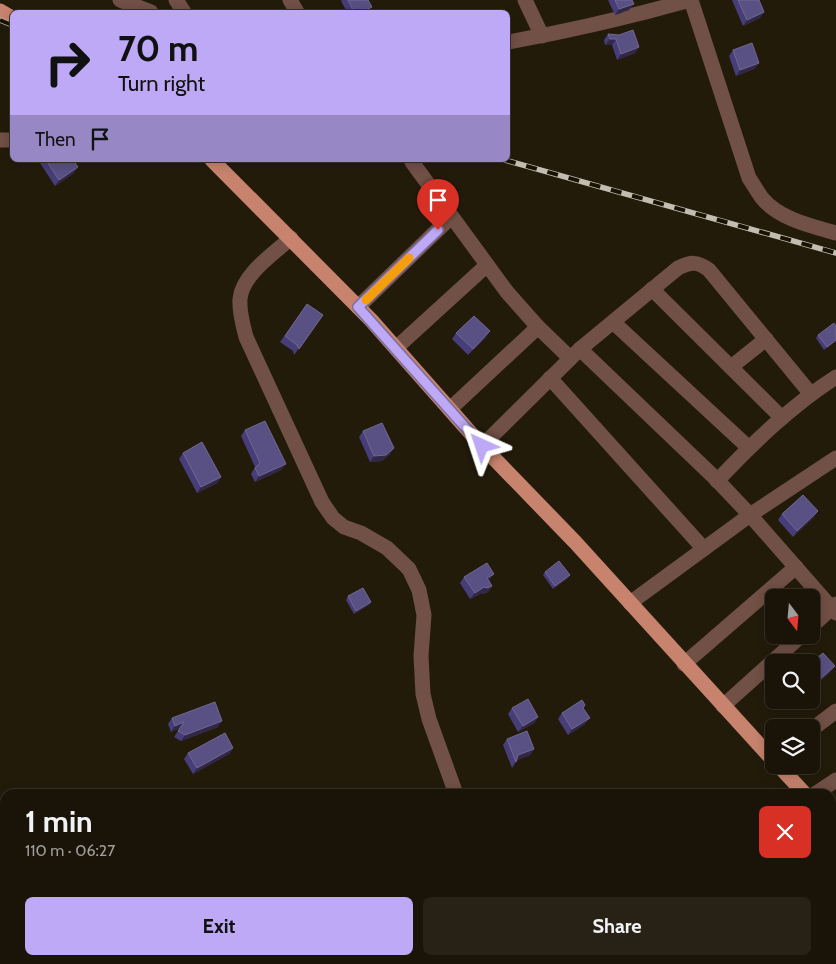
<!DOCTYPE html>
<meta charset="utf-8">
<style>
body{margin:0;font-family:Cabin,sans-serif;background:#272116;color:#f1f3f6;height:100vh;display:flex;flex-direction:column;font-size:19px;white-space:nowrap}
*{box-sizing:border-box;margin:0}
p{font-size:16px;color:#9f9e9c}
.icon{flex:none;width:28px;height:28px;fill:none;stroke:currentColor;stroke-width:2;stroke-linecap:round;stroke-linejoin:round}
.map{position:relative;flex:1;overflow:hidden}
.side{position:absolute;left:0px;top:789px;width:836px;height:176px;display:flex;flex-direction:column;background:#1a1408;border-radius:15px 15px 0 0;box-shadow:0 2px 12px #0003,0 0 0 1px #383329}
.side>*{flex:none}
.hud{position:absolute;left:10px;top:10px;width:500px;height:152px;border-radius:8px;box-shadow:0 2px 12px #0003,0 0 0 1px #383329;background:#bda9f5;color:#111;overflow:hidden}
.needle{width:32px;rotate:164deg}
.tools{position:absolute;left:765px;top:589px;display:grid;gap:10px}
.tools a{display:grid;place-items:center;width:55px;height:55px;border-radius:8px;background:#1a1408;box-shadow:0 2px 12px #0003,0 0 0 1px #383329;font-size:25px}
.pin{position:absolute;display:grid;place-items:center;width:42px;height:42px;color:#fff;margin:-51px -21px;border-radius:50% 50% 50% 0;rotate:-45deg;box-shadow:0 0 5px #0007}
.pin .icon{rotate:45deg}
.me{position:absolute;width:55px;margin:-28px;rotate:318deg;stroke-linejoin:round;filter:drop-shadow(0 0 4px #0008)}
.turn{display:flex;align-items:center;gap:18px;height:105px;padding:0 25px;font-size:22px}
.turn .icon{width:65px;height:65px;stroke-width:2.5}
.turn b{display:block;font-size:35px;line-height:42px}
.then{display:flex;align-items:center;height:48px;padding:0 25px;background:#0003;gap:10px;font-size:19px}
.round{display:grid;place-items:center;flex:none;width:52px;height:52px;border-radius:8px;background:#272116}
.head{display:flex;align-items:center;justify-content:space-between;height:85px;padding:0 25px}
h1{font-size:30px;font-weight:700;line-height:38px}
.button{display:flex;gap:10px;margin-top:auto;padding:10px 25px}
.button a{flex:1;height:58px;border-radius:8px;background:#bda9f5;color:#111;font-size:20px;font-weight:700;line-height:58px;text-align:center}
.button a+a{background:#272116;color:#f1f3f6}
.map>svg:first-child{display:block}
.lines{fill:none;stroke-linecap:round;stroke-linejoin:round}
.minor{stroke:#715045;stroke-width:15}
.major{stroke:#c7836d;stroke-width:15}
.rail-casing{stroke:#c2bdb0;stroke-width:5.5}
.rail{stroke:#191203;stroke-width:4;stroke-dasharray:11;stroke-linecap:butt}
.wall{fill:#473d78}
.shaded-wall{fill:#312847}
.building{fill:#595083;stroke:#716892}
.route-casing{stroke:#7b6e9f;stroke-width:12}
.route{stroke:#bda9f5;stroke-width:9}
.slow{stroke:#f59e0b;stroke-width:9}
</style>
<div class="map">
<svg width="836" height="964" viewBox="0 0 836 964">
<rect width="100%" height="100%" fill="#231b0a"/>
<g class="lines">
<!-- minor -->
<g class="minor">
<polyline points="120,0 151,12"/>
<polyline points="176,0 184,12"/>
<polyline points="290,0 297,12"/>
<polyline points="525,0 542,36"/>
<path d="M691,0l58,178c4,6 8,13 13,20 17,21 49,28 74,35"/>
<path d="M508,42c61,-11 122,-25 182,-42"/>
<polyline points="0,140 12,140"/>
<polyline points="412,162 507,292 538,327 570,358"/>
<path d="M291,238c-18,16 -49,37 -51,61 -1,13 3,26 6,38l76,165 11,16 11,9 17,6 26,15 22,21 10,21 5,25 -3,41 2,38 6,25 27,75"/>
<polyline points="652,289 782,418"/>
<polyline points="358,307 451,217"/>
<polyline points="613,322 749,448"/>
<polyline points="396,348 487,265"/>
<polyline points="580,349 714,477 750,515 836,613"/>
<polyline points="731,367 766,339"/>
<polyline points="550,378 704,549"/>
<polyline points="450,409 538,327"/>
<path d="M482,446l98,-97 98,-81c13,-6 19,-7 31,2l101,123"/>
<path d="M717,481c36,-38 75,-76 119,-104"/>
<polyline points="630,603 750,515 836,458"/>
<polyline points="811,627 836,604"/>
<polyline points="684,664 796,567"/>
<polyline points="723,706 802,635"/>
<polyline points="811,730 836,711"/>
<polyline points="815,794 836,780"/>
<polyline points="512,960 513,964"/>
<polyline points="331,964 339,960"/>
</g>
<!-- major -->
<g class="major">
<polyline points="0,11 12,18"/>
<polyline points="212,160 371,320 482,446 575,542 774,761"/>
<polyline points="778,765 805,794"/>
<polyline points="831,822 836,827"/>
</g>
<defs>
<g id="rail">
<polyline points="0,20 12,25"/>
<polyline points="505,160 836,253"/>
</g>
</defs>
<!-- rail casing -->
<use href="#rail" class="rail-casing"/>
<!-- rail -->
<use href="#rail" class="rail"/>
</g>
<!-- wall -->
<g class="wall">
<polygon points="342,0 368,0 368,12 347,12 341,1"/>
<polygon points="608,0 632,0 629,10 615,15"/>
<polygon points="732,0 759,0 764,12 760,18 743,26"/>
<polygon points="608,34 639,47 635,53 617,60 612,45 605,45 604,40"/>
<polygon points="733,50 759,63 754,69 736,76 729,56"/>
<polygon points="38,160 73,160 74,173 55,186"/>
<polygon points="307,304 323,315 294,355 293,351 280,342"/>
<polygon points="456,333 486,337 468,355 452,339"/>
<polygon points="818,335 836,341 824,350 816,338"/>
<polygon points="245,430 281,470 255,482 251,474 255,467 241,436"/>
<polygon points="363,431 390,454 382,461 370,462 359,437"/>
<polygon points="183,453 221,477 217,483 197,493 179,459"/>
<polygon points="818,511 814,517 793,537 778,520 782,514"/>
<polygon points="545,572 568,578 553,589 543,575"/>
<polygon points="464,577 489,581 492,586 488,592 483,594 480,594 470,599 460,583"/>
<polygon points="348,596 371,602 369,605 354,614 346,600"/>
<polygon points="811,663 830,672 815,686 811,682"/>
<polygon points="512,708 538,717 534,723 518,732 508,714"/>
<polygon points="583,708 585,724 568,735 558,719 562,713"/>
<polygon points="172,718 218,727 181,741 174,737 180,728 171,732 168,724"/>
<polygon points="507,739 534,749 530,755 517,760 512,768 503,745"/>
<polygon points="233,748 229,754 193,774 184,759 188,753"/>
</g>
<!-- shaded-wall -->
<g class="shaded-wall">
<polygon points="634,4 629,10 615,15 619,9"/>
<polygon points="372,7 368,12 361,12"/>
<polygon points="764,12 760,18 743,26 747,20"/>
<polygon points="610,39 616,39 612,45 605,45"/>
<polygon points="639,47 635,53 617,60 621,54"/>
<polygon points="759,63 754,69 736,76 740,70"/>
<polygon points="78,167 74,173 55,186 59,180"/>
<polygon points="490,331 486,337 468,355 473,349"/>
<polygon points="836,340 836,341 824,350 827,347"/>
<polygon points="394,448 390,454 382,461 370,462 374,456"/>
<polygon points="286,464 281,470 255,482 259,476"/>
<polygon points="221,477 217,483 197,493 201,487"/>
<polygon points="818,511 814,517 793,537 797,531"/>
<polygon points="494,574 489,581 483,584 487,578"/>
<polygon points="570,575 568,578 553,589 555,586"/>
<polygon points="492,586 488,592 483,594 480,594 470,599 475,593 484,587"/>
<polygon points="371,602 369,605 354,614 356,611"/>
<polygon points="835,666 830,672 815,686 819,680"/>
<polygon points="538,717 534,723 518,732 523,726"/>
<polygon points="590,718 585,724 568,735 572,729"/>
<polygon points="222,721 218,727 181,741 185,735"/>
<polygon points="184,722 180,728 171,732 175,726"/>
<polygon points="233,748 229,754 193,774 197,768"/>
<polygon points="534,749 530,755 516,761 518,755"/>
</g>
<!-- building -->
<g class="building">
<polygon points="348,0 368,0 372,7 361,12 354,12"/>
<polygon points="615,0 632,0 634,4 619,9"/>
<polygon points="738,0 759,0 764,12 747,20"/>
<polygon points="633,30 639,47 621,54 616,39 610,39 608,34 619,35"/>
<polygon points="752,43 759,63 740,70 733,50"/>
<polygon points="46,160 73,160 78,167 59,180"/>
<polygon points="307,304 323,315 299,349 297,345 285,336"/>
<polygon points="474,316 490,331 473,349 456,333"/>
<polygon points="834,323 836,326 836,340 827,347 818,335"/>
<polygon points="265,421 286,464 259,476 255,468 260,463 245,430"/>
<polygon points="382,423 394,448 386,455 374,456 363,431"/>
<polygon points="202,442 221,477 201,487 183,453"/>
<polygon points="803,495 818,511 797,531 782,514"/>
<polygon points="559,561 570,575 555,586 545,572"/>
<polygon points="487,563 494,574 487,578 492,586 487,588 484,587 475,593 464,577"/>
<polygon points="363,588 371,602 356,611 348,596"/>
<polygon points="823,653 835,666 819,680 811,671 811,663"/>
<polygon points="528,699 538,717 523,726 512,708"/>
<polygon points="582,700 585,705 583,708 590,718 572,729 562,713"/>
<polygon points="215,702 222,721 185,735 178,731 184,722 175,726 172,718"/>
<polygon points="527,731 534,749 518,755 516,762 507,739"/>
<polygon points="225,733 233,748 197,768 188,753"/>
</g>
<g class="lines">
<defs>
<polyline id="route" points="438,230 358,307 482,446"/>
</defs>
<!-- route casing -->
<use href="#route" class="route-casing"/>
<!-- route -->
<use href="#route" class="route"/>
<!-- slow -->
<polyline class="slow" points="366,300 409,258"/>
</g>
</svg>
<div class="tools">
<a><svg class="needle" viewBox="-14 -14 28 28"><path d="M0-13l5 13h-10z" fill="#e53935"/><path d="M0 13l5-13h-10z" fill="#9f9e9c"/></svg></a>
<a><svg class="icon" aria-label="search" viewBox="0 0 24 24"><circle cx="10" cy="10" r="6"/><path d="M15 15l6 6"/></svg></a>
<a><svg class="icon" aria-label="layers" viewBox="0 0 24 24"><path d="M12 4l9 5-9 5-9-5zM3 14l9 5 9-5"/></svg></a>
</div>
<div class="pin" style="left:438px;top:230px;background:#d93025"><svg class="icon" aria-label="arrive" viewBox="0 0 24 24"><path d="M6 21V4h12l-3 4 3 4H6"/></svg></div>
<svg class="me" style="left:482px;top:446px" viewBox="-20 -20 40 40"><path d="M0-17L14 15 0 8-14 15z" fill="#bda9f5" stroke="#fff" stroke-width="4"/></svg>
<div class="hud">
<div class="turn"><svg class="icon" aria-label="right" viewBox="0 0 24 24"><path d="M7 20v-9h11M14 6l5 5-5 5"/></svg><div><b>70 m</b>Turn right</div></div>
<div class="then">Then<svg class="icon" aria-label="arrive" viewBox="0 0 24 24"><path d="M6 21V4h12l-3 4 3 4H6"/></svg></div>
</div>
<section class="side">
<div class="head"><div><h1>1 min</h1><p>110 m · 06:27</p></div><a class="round" style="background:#d93025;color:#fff"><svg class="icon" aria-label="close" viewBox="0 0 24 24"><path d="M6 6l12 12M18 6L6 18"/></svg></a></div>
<div class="button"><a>Exit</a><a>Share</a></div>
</section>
</div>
